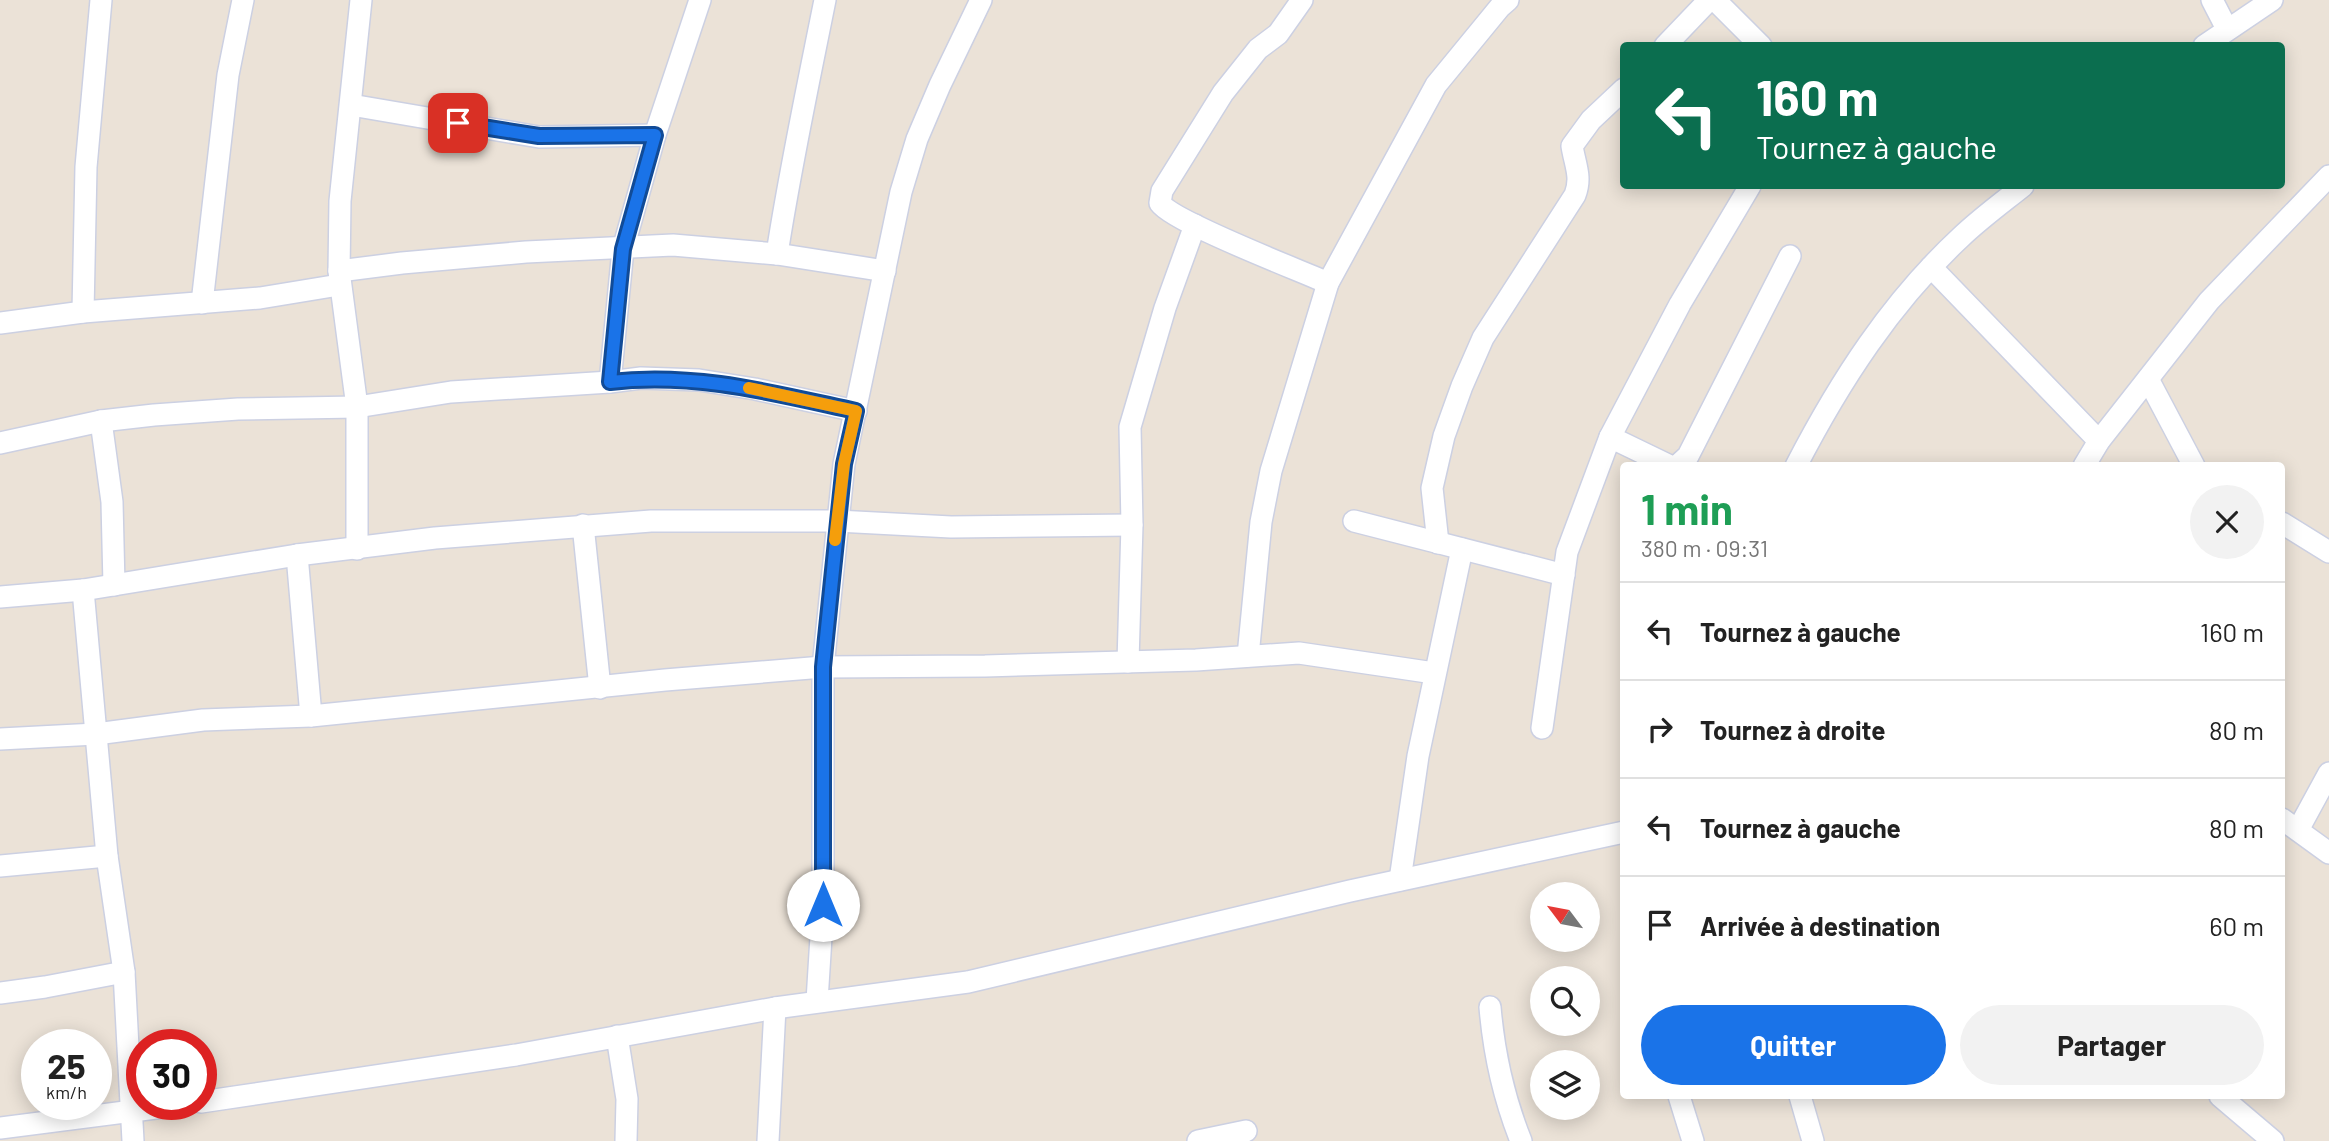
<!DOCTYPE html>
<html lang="fr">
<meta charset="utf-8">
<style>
body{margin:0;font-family:Barlow,sans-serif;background:#f2f2f2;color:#222;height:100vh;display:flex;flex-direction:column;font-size:26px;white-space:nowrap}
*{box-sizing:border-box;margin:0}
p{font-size:23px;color:#767676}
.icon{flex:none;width:38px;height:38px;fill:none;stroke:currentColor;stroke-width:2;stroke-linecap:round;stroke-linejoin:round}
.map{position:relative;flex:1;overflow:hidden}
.side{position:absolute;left:1620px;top:462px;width:665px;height:637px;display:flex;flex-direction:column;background:#fff;border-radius:7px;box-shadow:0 4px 18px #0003}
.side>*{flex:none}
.hud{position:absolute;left:1620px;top:42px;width:665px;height:147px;border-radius:7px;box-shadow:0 4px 18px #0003;background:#0b6e4f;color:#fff;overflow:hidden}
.needle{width:46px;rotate:302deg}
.fabs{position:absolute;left:1530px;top:882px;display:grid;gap:14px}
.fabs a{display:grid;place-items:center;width:70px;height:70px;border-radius:50%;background:#fff;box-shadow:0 4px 18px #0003;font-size:35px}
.speed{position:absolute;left:21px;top:1029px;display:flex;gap:14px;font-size:35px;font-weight:700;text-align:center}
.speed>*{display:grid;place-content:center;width:91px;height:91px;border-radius:50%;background:#fff;box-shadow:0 4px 18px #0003;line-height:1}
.speed small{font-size:18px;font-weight:400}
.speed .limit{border:10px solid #d22;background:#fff;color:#111}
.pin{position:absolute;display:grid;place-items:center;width:60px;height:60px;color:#fff;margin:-30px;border-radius:14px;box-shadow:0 4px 10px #0006}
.me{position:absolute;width:77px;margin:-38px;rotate:0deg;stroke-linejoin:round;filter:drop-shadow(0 0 5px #0008)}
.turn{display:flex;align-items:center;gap:24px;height:147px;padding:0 21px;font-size:32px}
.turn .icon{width:91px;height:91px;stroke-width:2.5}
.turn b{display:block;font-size:49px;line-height:60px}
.round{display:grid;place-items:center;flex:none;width:74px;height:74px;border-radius:37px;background:#f2f2f2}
.head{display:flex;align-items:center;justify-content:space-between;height:119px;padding:0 21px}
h1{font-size:42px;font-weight:700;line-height:52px;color:#1e9e55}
.action{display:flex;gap:14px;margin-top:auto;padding:14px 21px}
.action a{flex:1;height:80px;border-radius:42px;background:#1a73e8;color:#fff;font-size:28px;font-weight:700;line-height:80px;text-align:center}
.action a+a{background:#f2f2f2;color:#222}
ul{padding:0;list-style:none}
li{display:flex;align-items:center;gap:21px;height:98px;padding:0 21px;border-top:2px solid #e0e0e0}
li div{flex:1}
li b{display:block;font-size:26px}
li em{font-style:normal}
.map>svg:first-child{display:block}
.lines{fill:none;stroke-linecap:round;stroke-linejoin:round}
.minor-casing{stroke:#ccd0e2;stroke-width:24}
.minor{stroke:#fff;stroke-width:21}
.route-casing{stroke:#114b97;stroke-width:18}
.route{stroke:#1a73e8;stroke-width:12}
.slow{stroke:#f59e0b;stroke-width:12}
</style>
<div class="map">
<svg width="2329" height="1141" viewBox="0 0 2329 1141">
<rect width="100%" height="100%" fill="#ebe2d7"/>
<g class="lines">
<defs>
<g id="minor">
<path d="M1302,0l-24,34 -20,15 -35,44 -61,98 -2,12c13,19 139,67 168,80"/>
<polyline points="1715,0 1761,46"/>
<polyline points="2212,0 2227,29"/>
<polyline points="1665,46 1709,0"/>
<polyline points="2204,46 2272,0"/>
<polyline points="351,105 539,137 655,135"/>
<path d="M777,254c13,-85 31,-169 48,-254"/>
<polyline points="1931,267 2099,441"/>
<polyline points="339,271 402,263 526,252 673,245 777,254 885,271"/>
<polyline points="202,303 228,75 243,0"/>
<polyline points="83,312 86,167 101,0"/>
<polyline points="0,323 83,312 260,298 339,285"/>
<polyline points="2148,379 2194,466"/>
<polyline points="610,382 623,249 655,135 700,0"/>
<polyline points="101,421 112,502 114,585"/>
<polyline points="1610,437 1670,466"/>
<polyline points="0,443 101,421 154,415 238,409 357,407 451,392 610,382 641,378 699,380 755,389 856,411"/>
<polyline points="1677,466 1688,456 1790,256"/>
<path d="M1796,466c44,-85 95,-164 165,-229 20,-19 42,-35 62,-51"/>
<polyline points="2084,466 2099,441 2209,301 2329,176"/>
<polyline points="1354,521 1564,575"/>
<polyline points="2282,523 2329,552"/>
<polyline points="583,525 600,688"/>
<path d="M1438,543l-6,-55 12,-52 18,-50 21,-48 92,-143c7,-18 0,-30 -3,-49l19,-26 33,-31"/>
<polyline points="357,549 357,407 339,271 340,201 361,0"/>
<polyline points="297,555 311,716"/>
<polyline points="0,597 83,590 297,555 435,538 651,521 837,521 951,527 1132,525"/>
<polyline points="1248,656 1261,522 1271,471 1328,283 1436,85 1500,7 1508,0"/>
<polyline points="1128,662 1132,525 1130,427 1165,308 1195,225"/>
<polyline points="1542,728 1567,552 1610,437 1680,304 1750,186"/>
<polyline points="0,739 96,734 203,720 311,716 665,680 823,667 985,666 1196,660 1299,653 1434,673"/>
<polyline points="2282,819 2329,853"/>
<polyline points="2298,830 2329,773"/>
<polyline points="0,866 107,856"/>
<polyline points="1400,880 1418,756 1462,549"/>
<polyline points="124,972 133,1141"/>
<polyline points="0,993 45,987 124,972 107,856 83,590"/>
<polyline points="817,1001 823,905 823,667 844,464 901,192 917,139 940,85 981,0"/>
<path d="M1490,1007c4,48 13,89 31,134"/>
<polyline points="617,1036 627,1099 626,1141"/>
<polyline points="1679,1096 1693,1141"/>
<polyline points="1800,1096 1813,1141"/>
<polyline points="2220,1096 2273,1141"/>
<polyline points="201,1102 516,1055 775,1008 968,982 1350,891 1624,832"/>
<polyline points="0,1128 187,1104"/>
<polyline points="768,1141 775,1008"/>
<polyline points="1198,1141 1246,1131"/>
</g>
</defs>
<!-- minor casing -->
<use href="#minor" class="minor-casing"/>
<!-- minor -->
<use href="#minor" class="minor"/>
</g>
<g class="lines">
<defs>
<path id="route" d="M458,123l81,13 116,-1 -32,114 -13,133c85,-10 163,11 246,29l-12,53 -21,203v238"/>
</defs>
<!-- route casing -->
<use href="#route" class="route-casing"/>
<!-- route -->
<use href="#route" class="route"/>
<!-- slow -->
<polyline class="slow" points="749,388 856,411 844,464 835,540"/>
</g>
</svg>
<div class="fabs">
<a><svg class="needle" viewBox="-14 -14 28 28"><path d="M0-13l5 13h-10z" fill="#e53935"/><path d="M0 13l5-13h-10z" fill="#767676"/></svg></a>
<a><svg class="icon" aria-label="search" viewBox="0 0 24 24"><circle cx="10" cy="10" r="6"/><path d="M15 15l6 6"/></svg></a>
<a><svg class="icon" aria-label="layers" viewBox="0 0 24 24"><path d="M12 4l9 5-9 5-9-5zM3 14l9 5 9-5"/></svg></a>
</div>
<div class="speed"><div>25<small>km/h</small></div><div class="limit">30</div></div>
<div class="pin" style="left:458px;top:123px;background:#d93025"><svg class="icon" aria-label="arrive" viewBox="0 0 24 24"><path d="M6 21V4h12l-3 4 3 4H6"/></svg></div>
<svg class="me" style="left:823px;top:905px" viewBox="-20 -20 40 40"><circle r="19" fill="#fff"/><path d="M0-13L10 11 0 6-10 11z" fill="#1a73e8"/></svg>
<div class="hud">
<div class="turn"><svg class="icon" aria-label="left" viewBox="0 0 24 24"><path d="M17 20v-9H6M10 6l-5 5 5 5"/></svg><div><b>160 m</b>Tournez à gauche</div></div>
</div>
<section class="side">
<div class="head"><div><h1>1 min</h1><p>380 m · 09:31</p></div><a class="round"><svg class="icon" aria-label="close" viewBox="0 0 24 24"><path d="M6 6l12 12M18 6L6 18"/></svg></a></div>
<ul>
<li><svg class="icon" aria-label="left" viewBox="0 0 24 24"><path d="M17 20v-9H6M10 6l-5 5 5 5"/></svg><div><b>Tournez à gauche</b></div><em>160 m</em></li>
<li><svg class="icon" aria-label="right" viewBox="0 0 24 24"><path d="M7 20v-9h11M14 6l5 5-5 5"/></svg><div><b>Tournez à droite</b></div><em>80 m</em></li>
<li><svg class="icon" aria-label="left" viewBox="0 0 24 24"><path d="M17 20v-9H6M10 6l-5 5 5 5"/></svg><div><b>Tournez à gauche</b></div><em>80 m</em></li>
<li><svg class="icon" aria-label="arrive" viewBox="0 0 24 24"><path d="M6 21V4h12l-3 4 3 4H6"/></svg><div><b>Arrivée à destination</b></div><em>60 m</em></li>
</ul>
<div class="action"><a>Quitter</a><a>Partager</a></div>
</section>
</div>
